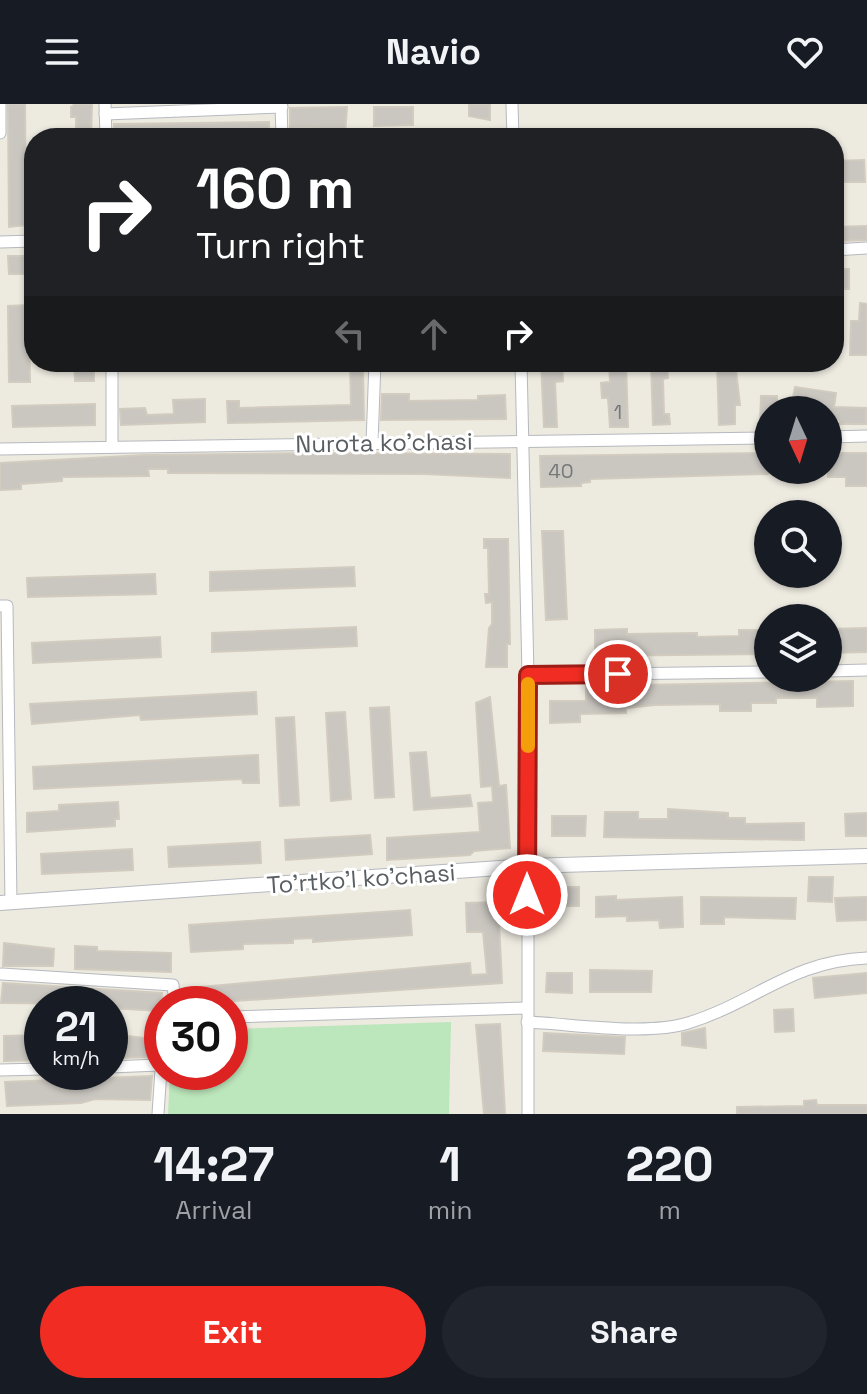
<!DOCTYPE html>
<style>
body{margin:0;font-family:"Space Grotesk",sans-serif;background:#20242c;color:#f1f3f6;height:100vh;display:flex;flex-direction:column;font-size:30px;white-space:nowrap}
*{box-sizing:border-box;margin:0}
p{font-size:26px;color:#9ea1a6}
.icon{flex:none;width:44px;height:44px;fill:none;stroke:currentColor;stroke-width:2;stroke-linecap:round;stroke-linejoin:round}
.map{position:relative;height:1010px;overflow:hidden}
.sheet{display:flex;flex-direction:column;background:#171b24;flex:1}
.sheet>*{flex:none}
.hud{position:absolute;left:24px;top:24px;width:820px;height:244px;border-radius:32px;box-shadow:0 2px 6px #0004;background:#202124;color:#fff;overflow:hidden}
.needle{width:52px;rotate:176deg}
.controls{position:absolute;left:754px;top:292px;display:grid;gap:16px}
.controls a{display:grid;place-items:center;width:88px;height:88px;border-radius:50%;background:#171b24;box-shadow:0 2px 6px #0004;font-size:40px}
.speed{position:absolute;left:24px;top:882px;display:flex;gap:16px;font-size:40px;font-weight:700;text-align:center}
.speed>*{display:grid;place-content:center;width:104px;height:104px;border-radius:50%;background:#171b24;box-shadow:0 2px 6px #0004;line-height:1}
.speed small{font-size:20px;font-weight:400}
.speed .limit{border:12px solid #d22;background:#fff;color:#111}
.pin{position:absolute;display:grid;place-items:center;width:68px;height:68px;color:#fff;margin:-34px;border:4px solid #fff;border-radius:50%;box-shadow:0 2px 8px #0007}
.me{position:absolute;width:88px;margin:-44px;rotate:0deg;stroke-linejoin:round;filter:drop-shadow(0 0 6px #0008)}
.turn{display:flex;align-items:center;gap:28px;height:168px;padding:0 40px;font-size:36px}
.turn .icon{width:104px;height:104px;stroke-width:2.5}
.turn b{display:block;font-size:56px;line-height:68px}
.lanes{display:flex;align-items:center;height:76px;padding:0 40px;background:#0003;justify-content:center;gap:40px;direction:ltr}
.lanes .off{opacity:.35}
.eta{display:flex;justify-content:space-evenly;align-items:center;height:136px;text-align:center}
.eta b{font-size:48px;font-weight:600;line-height:56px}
.cta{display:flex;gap:16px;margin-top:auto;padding:16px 40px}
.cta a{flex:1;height:92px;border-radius:48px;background:#f12d23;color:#fff;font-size:32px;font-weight:600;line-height:92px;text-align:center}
.cta a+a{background:#20242c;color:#f1f3f6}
header{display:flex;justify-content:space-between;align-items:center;height:104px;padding:0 40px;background:#171b24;font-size:36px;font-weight:600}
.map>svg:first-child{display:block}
.green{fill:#bce6bb}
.building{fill:#cac6c0;stroke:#d2cbbf;stroke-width:2}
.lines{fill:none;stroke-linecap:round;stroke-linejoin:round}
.minor-casing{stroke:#b6b9be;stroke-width:13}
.tertiary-casing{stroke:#b6b9be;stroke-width:16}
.minor{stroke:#fff;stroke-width:11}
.tertiary{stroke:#fff;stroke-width:14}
.route-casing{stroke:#9d1d17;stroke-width:20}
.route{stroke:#f12d23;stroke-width:14}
.slow{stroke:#f59e0b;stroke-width:14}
.labels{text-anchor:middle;stroke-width:6;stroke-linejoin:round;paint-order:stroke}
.number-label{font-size:20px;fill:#75787a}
.street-label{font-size:24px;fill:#595e62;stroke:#fff}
</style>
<header><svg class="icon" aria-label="menu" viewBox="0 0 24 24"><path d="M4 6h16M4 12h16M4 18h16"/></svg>Navio<svg class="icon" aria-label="heart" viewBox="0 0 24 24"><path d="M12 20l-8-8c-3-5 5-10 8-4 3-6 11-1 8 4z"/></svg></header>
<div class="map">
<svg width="867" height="1010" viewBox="0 0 867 1010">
<rect width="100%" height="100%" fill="#edeae0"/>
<!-- green -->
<polygon class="green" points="451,918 449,1010 168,1010 170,968 230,968 230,925"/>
<!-- building -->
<g class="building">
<polygon points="8,0 25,0 26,121 9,123"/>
<polygon points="75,0 92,0 91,34 76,34 76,13 71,13 71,3"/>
<polygon points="469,0 490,0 490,16 469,12"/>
<polygon points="347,3 345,31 317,31 317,24 290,24 290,4"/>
<polygon points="374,3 413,3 413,21 374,22"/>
<polygon points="269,18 269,34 114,34 114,20"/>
<polygon points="864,56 865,78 834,78 834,57"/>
<polygon points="867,122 867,136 834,137 834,123"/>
<polygon points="8,152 34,152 34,170 9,170"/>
<rect x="834" y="165" width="15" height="20"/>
<polygon points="860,199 867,200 867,251 850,251 851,217 859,217"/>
<polygon points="29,201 30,278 9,278 8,202"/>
<polygon points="74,258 94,258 94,277 75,277"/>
<polygon points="120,258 158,258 156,266 120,267"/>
<polygon points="350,258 361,258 363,266 364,316 228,319 227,297 239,297 239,304 351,301"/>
<polygon points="541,258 562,258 563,277 555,278 557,323 544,323"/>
<polygon points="609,258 626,258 628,323 610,323 608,294 602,294 601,279 610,278"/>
<polygon points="651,258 667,258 668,274 663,275 664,310 669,310 670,320 653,321"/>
<polygon points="717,258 735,258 740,301 735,301 735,320 719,321"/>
<polygon points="795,283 836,289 834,303 866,304 866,320 840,320 840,316 828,315 828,306 768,306 768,320 760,320 761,292 777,292 777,298 792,299"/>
<polygon points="382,290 409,290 409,297 478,296 478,292 505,291 506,315 381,316"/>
<polygon points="205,295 205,318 121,321 120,305 145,304 147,311 174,310 173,296"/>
<polygon points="95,300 95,321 13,323 12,302"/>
<polygon points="317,349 510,350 510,374 425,370 168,369 168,365 148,365 149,372 62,373 62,377 21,380 21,385 0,386 0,359 145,351"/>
<polygon points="768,349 768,370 590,375 590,378 581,379 581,382 541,383 540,352"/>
<polygon points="828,349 867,349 867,382 846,382 846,373 828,373"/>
<polygon points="542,427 563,427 567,515 546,516"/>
<polygon points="484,435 508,435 510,540 507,540 507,563 486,563 489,524 492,520 492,498 486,499 485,490 489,490 488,444 484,444"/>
<polygon points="354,463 355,482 210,487 210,468"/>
<polygon points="155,470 156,490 28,493 27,474"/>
<polygon points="356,523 357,542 212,548 212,529"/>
<polygon points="867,524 867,548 828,549 828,525"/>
<polygon points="627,525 627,530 697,529 697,533 739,532 739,526 768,526 768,550 595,552 595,526"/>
<polygon points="160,533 161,553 33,559 32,539"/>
<polygon points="853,577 853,602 817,603 817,594 776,594 776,599 751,599 751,607 720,607 720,600 655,601 626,604 626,609 580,610 580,618 550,619 550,597 586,597 586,582"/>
<polygon points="256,588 257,610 141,616 140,611 32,620 30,600"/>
<polygon points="490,593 499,682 506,681 510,744 474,747 470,751 387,756 387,734 480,728 478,699 493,698 492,682 481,683 476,599"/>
<polygon points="389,603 394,693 375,694 370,604"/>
<polygon points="345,608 351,695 331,697 326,609"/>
<polygon points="294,613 299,701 280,702 276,614"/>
<polygon points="426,648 430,694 470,691 472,702 414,706 410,649"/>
<polygon points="258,651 259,679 243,679 242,675 34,685 33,663"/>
<polygon points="118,698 119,715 115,715 115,722 27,728 27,709 59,707 59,701"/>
<polygon points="668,705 728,709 728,714 745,714 745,720 804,719 804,736 604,733 605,708 638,708 638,715 668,715"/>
<polygon points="867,709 867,732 846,732 845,710"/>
<polygon points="552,712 586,712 585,732 552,732"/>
<polygon points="370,731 372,750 286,756 285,736"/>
<polygon points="260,738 261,759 169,763 168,743"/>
<polygon points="132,745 133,766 42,770 41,750"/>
<polygon points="809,773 833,773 832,798 808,797"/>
<rect x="557" y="783" width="22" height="19"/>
<polygon points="616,792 616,796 682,793 683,823 660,824 659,816 627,817 627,812 596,813 596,793"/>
<polygon points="701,793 796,794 795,815 724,813 724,820 701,820"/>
<polygon points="867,793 867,816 837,817 835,794"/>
<polygon points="498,798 502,879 191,900 190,884 470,859 471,871 487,870 483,828 467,828 466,799"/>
<polygon points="410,806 412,831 313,838 313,834 293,835 293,839 243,840 243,845 191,848 189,821"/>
<polygon points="4,839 54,845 53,862 3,862"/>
<polygon points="75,842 97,843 97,847 171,849 171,868 75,865"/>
<polygon points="590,866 652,867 651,888 590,888"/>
<polygon points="547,869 572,869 572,889 546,888"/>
<polygon points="867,869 867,889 815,894 813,874"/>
<polygon points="3,879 162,889 161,907 110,904 110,900 1,899"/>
<polygon points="793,905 794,927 775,928 774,906"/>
<polygon points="500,920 505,1010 484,1010 476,921"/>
<polygon points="705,924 706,944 682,941 682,929"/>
<polygon points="544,929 625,933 624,950 543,947"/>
<polygon points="110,930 152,935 153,953 110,954"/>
<polygon points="42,931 42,956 4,957 4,932"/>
<polygon points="152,972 150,996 95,995 81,999 7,1002 5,978"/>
<polygon points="816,996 817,1001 867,1001 867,1010 737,1010 737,1003 804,1002 804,997"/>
</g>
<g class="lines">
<defs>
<g id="minor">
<polyline points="105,0 106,34"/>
<polyline points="281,0 282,34"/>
<polyline points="512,0 513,34"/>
<polyline points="105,10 282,3"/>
<polyline points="0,29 0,0"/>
<polyline points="0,138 34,137"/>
<polyline points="834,146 867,144"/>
<polyline points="112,258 112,343"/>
<polyline points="521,258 528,571 528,1010"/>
<polyline points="828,333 867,332"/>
<polyline points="372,339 375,258"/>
<polyline points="0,345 768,334"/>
<polyline points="0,502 7,502 11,799"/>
<polyline points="828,567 867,566"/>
<polyline points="528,571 768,568"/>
<polyline points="2,870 173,881 175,900"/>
<polyline points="230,913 527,904"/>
<path d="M527,918c46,2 119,14 161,1 68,-21 103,-62 179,-65"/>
<polyline points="110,963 159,961"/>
<polyline points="0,966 42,965"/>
<polyline points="158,1010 162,951"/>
</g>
<polyline id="tertiary" points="0,799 527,762 867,752"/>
</defs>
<!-- minor casing -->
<use href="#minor" class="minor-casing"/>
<!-- tertiary casing -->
<use href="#tertiary" class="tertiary-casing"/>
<!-- minor -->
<use href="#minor" class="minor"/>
<!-- tertiary -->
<use href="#tertiary" class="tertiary"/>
</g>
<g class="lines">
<defs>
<polyline id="route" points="527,791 528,571 618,570"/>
</defs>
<!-- route casing -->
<use href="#route" class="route-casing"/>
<!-- route -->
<use href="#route" class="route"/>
<!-- slow -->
<polyline class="slow" points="528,642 528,580"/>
</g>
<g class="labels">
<!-- number labels -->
<g class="number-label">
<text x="618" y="315">1</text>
<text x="561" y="374">40</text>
</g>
<!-- street labels -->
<g class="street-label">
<text transform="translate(384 339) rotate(-1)" y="8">Nurota ko'chasi</text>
<text transform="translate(361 775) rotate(-4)" y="8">To'rtko'l ko'chasi</text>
</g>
</g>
</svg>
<div class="controls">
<a><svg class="needle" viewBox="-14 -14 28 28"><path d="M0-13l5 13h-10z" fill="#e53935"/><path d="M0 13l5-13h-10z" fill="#9ea1a6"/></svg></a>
<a><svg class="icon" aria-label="search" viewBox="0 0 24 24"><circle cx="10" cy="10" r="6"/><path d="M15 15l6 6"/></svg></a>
<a><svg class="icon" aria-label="layers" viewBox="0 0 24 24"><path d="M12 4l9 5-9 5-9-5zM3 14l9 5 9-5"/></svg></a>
</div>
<div class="speed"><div>21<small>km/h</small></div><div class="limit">30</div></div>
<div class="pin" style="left:618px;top:570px;background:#d93025"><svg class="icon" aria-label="arrive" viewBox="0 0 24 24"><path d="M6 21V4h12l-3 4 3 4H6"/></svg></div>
<svg class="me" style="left:527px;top:791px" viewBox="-20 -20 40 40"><circle r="17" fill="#f12d23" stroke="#fff" stroke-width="3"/><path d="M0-11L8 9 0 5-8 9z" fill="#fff"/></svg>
<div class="hud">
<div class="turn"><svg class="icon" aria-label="right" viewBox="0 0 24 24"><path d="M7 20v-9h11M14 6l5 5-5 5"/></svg><div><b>160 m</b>Turn right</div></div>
<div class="lanes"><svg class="icon off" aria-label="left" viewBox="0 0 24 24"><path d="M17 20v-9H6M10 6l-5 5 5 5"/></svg><svg class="icon off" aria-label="ahead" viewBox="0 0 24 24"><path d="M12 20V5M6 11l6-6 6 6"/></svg><svg class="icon" aria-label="right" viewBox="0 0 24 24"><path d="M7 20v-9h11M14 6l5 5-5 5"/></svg></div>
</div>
</div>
<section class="sheet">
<div class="eta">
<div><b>14:27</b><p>Arrival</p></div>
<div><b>1</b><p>min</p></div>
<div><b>220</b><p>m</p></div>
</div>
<div class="cta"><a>Exit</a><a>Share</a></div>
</section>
